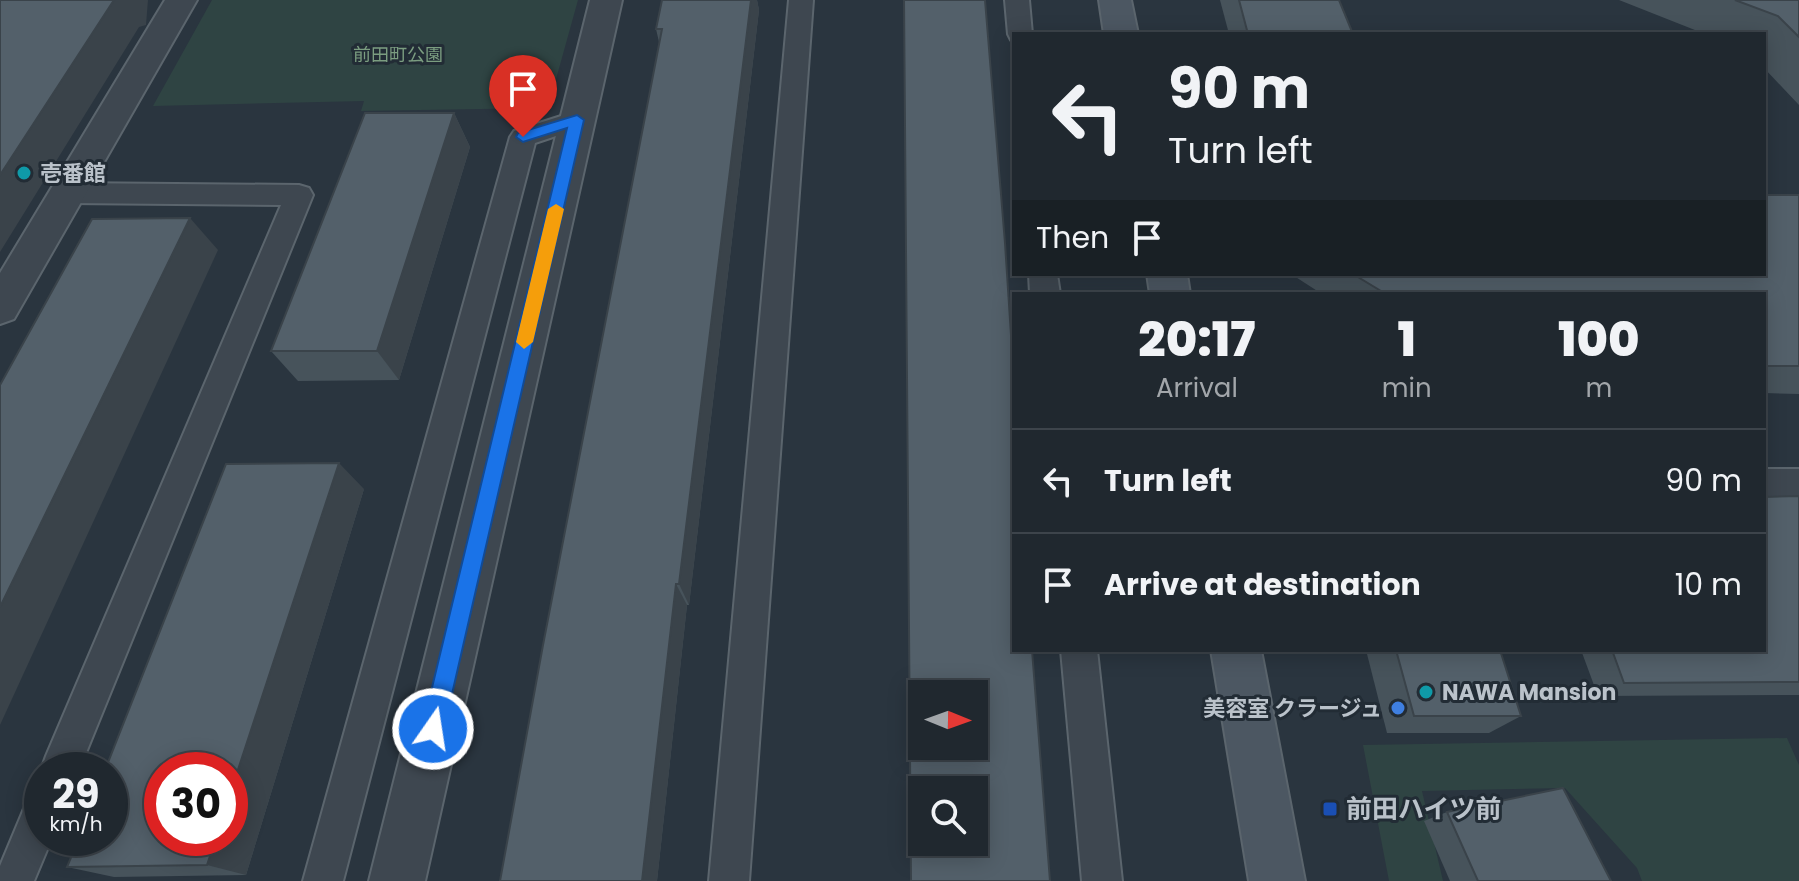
<!DOCTYPE html>
<meta charset="utf-8">
<style>
body{margin:0;font-family:Poppins,"Noto Sans JP",sans-serif;background:#283037;color:#f1f3f6;height:100vh;display:flex;flex-direction:column;font-size:30px;white-space:nowrap}
*{box-sizing:border-box;margin:0}
p{font-size:26px;color:#a2a6aa}
.icon{flex:none;width:44px;height:44px;fill:none;stroke:currentColor;stroke-width:2;stroke-linecap:round;stroke-linejoin:round}
.map{position:relative;flex:1;overflow:hidden}
.side{position:absolute;left:1012px;top:292px;width:754px;height:360px;display:flex;flex-direction:column;background:#20282f;border-radius:0px;box-shadow:0 4px 20px #0003,0 0 0 2px #3d444b}
.side>*{flex:none}
.hud{position:absolute;left:1012px;top:32px;width:754px;height:244px;border-radius:0px;box-shadow:0 4px 20px #0003,0 0 0 2px #3d444b;background:#20282f;color:#f1f3f6;overflow:hidden}
.needle{width:52px;rotate:91deg}
.fabs{position:absolute;left:908px;top:680px;display:grid;gap:16px}
.fabs a{display:grid;place-items:center;width:80px;height:80px;border-radius:0px;background:#20282f;box-shadow:0 4px 20px #0003,0 0 0 2px #3d444b;font-size:40px}
.speed{position:absolute;left:24px;top:752px;display:flex;gap:16px;font-size:40px;font-weight:700;text-align:center}
.speed>*{display:grid;place-content:center;width:104px;height:104px;border-radius:50%;background:#20282f;box-shadow:0 4px 20px #0003,0 0 0 2px #3d444b;line-height:1}
.speed small{font-size:20px;font-weight:400}
.speed .limit{border:12px solid #d22;background:#fff;color:#111}
.pin{position:absolute;display:grid;place-items:center;width:68px;height:68px;color:#fff;margin:-82px -34px;border-radius:50% 50% 50% 0;rotate:-45deg;box-shadow:0 0 8px #0007}
.pin .icon{rotate:45deg}
.me{position:absolute;width:88px;margin:-44px;rotate:13deg;stroke-linejoin:round;filter:drop-shadow(0 0 6px #0008)}
.turn{display:flex;align-items:center;gap:28px;height:168px;padding:0 24px;font-size:36px}
.turn .icon{width:104px;height:104px;stroke-width:2.5}
.turn b{display:block;font-size:56px;line-height:68px}
.then{display:flex;align-items:center;height:76px;padding:0 24px;background:#0003;gap:16px;font-size:30px}
.eta{display:flex;justify-content:space-evenly;align-items:center;height:136px;text-align:center}
.eta b{font-size:48px;font-weight:800;line-height:56px}
ul{padding:0;list-style:none}
li{display:flex;align-items:center;gap:24px;height:104px;padding:0 24px;border-top:2px solid #3d444b}
li div{flex:1}
li b{display:block;font-size:30px}
li em{font-style:normal}
.map>svg:first-child{display:block}
.green{fill:#2f4443}
.lines{fill:none;stroke-linecap:round;stroke-linejoin:round}
.service-casing{stroke:#5b656d;stroke-width:4}
.minor-casing{stroke:#5b656d;stroke-width:4}
.secondary-casing{stroke:#5b656d;stroke-width:4}
.service{fill:#3e4750;fill-rule:evenodd}
.minor{fill:#3e4750;fill-rule:evenodd}
.secondary{fill:#4c5762;fill-rule:evenodd}
.wall{fill:#47535b}
.shaded-wall{fill:#3a434a}
.building{fill:#53606a;stroke:#3a434a;stroke-width:2;fill-rule:evenodd}
.route{fill:#1a73e8;stroke:#114b97;stroke-width:2}
.slow{fill:#f59e0b}
.culture-dot{fill:#0f9aa8;stroke:#222c35;stroke-width:3}
.shop-dot{fill:#3f7fe0;stroke:#222c35;stroke-width:3}
.transit-dot{fill:#1a4fb4;stroke:#222c35;stroke-width:3}
.labels{text-anchor:middle;stroke-width:6;stroke-linejoin:round;paint-order:stroke}
.far-park-label{font-size:18px;fill:#7b9d80;stroke:#222c35}
.poi-label{font-size:22px;font-weight:bold;fill:#bac2ca;stroke:#222c35;text-anchor:start}
.near-poi-label{font-size:26px;font-weight:bold;fill:#bac2ca;stroke:#222c35;text-anchor:start}
</style>
<div class="map">
<svg width="1799" height="881" viewBox="0 0 1799 881">
<rect width="100%" height="100%" fill="#2a353f"/>
<!-- green -->
<g class="green">
<polygon points="212,0 578,0 548,108 361,111 364,101 153,106"/>
<polygon points="1787,738 1799,765 1799,881 1642,881 1637,868 1565,788 1422,791 1443,881 1389,881 1363,745"/>
</g>
<g class="lines">
<defs>
<g id="service">
<polygon points="789,0 813,0 749,881 709,881"/>
<polygon points="1005,0 1029,0 1032,34 1014,34 1014,40 1011,40 1008,34"/>
<polygon points="577,111 586,114 590,120 586,126 535,143 343,881 303,881 510,137 514,131"/>
<polygon points="68,183 299,185 309,188 313,195 79,770 42,770 42,773 41,770 46,756 281,205 68,203 58,200 54,193 58,186"/>
<polygon points="1029,274 1057,274 1060,294 1030,294"/>
<polygon points="1061,650 1097,650 1122,881 1082,881"/>
<polygon points="42,793 42,838 52,838 34,881 0,881 0,866 28,799"/>
</g>
<g id="minor">
<polygon points="165,0 197,0 14,319 0,324 0,273"/>
<polygon points="590,0 622,0 425,881 369,881"/>
<rect x="1764" y="469" width="35" height="40"/>
</g>
<g id="secondary">
<polygon points="1099,0 1131,0 1138,34 1104,34"/>
<polygon points="1147,274 1187,274 1190,294 1150,294"/>
<polygon points="1211,650 1261,650 1305,881 1249,881"/>
</g>
</defs>
<!-- service casing -->
<use href="#service" class="service-casing"/>
<!-- minor casing -->
<use href="#minor" class="minor-casing"/>
<!-- secondary casing -->
<use href="#secondary" class="secondary-casing"/>
<!-- service -->
<use href="#service" class="service"/>
<!-- minor -->
<use href="#minor" class="minor"/>
<!-- secondary -->
<use href="#secondary" class="secondary"/>
</g>
<!-- wall -->
<g class="wall">
<polygon points="662,0 757,0 759,10 689,605 687,605 657,881 659,42 656,29"/>
<polygon points="904,0 1014,650 1050,881 911,881"/>
<polygon points="1220,0 1339,0 1353,34 1229,34"/>
<polygon points="1619,0 1799,0 1799,105 1764,68 1764,34 1705,34"/>
<polygon points="454,113 470,147 399,380 298,381 271,351"/>
<polygon points="1799,195 1799,394 1764,393 1764,294 1322,294 1291,274 1764,274"/>
<polygon points="364,489 246,875 114,877 67,867"/>
<polygon points="1799,496 1799,695 1598,696 1581,650 1764,650"/>
<polygon points="1366,650 1500,650 1521,716 1489,733 1387,733"/>
<polygon points="1447,812 1611,881 1450,881 1424,821"/>
</g>
<!-- shaded-wall -->
<g class="shaded-wall">
<polygon points="114,0 148,0 146,25 139,27 0,252 0,175"/>
<polygon points="751,0 757,0 759,10 689,605 679,584"/>
<polygon points="454,113 470,147 399,380 377,351"/>
<polygon points="190,218 218,250 0,725 0,607"/>
<polygon points="339,463 364,489 246,875 207,865 216,838 230,838 230,794"/>
<polygon points="676,584 687,605 657,881 642,881"/>
</g>
<!-- building -->
<g class="building">
<polygon points="0,0 114,0 0,175"/>
<polygon points="662,0 751,0 679,584 676,584 642,881 500,881 543,645 662,29 656,29"/>
<path d="M904,0h81l20,243 9,138v269h18l18,231h-139zM922,694h52v52h-52zM922,790h52v52h-52z"/>
<polygon points="1239,0 1339,0 1353,34 1248,34"/>
<polygon points="1735,0 1799,0 1799,37 1778,16"/>
<polygon points="365,113 454,113 377,351 271,351"/>
<polygon points="1764,195 1799,195 1799,366 1764,366 1764,294 1386,294 1353,274 1764,274"/>
<polygon points="190,218 0,607 0,385 92,219"/>
<polygon points="339,463 230,794 230,770 162,770 162,838 216,838 207,865 67,867 79,838 110,838 110,770 105,770 226,464"/>
<polygon points="1799,496 1799,682 1624,683 1612,650 1764,650 1764,497"/>
<polygon points="1396,650 1500,650 1521,716 1414,716"/>
<polygon points="1563,788 1611,881 1478,881 1447,812"/>
</g>
<!-- route -->
<polygon class="route" points="577,115 584,120 444,729 441,736 433,739 425,736 422,729 567,128 523,142 516,137 518,133"/>
<!-- slow -->
<polygon class="slow" points="556,204 564,209 533,342 524,349 516,342 548,209"/>
<!-- markers -->
<g class="culture-dot">
<circle cx="24" cy="173" r="8"/>
<circle cx="1426" cy="692" r="8"/>
</g>
<circle class="shop-dot" cx="1398" cy="708" r="8"/>
<rect class="transit-dot" x="1322" y="801" width="16" height="16" rx="4"/>
<g class="labels">
<!-- far-park labels -->
<g class="far-park-label">
<text x="398" y="61">前田町公園</text>
</g>
<!-- poi labels -->
<g class="poi-label">
<text x="40" y="181">壱番館</text>
<text x="1442" y="700">NAWA Mansion</text>
<text x="1382" y="716" text-anchor="end">美容室 クラージュ</text>
</g>
<!-- near-poi labels -->
<g class="near-poi-label">
<text x="1346" y="818">前田ハイツ前</text>
</g>
</g>
</svg>
<div class="fabs">
<a><svg class="needle" viewBox="-14 -14 28 28"><path d="M0-13l5 13h-10z" fill="#e53935"/><path d="M0 13l5-13h-10z" fill="#a2a6aa"/></svg></a>
<a><svg class="icon" aria-label="search" viewBox="0 0 24 24"><circle cx="10" cy="10" r="6"/><path d="M15 15l6 6"/></svg></a>
</div>
<div class="speed"><div>29<small>km/h</small></div><div class="limit">30</div></div>
<div class="pin" style="left:523px;top:137px;background:#d93025"><svg class="icon" aria-label="arrive" viewBox="0 0 24 24"><path d="M6 21V4h12l-3 4 3 4H6"/></svg></div>
<svg class="me" style="left:433px;top:729px" viewBox="-20 -20 40 40"><circle r="17" fill="#1a73e8" stroke="#fff" stroke-width="3"/><path d="M0-11L8 9 0 5-8 9z" fill="#fff"/></svg>
<div class="hud">
<div class="turn"><svg class="icon" aria-label="left" viewBox="0 0 24 24"><path d="M17 20v-9H6M10 6l-5 5 5 5"/></svg><div><b>90 m</b>Turn left</div></div>
<div class="then">Then<svg class="icon" aria-label="arrive" viewBox="0 0 24 24"><path d="M6 21V4h12l-3 4 3 4H6"/></svg></div>
</div>
<section class="side">
<div class="eta">
<div><b>20:17</b><p>Arrival</p></div>
<div><b>1</b><p>min</p></div>
<div><b>100</b><p>m</p></div>
</div>
<ul>
<li><svg class="icon" aria-label="left" viewBox="0 0 24 24"><path d="M17 20v-9H6M10 6l-5 5 5 5"/></svg><div><b>Turn left</b></div><em>90 m</em></li>
<li><svg class="icon" aria-label="arrive" viewBox="0 0 24 24"><path d="M6 21V4h12l-3 4 3 4H6"/></svg><div><b>Arrive at destination</b></div><em>10 m</em></li>
</ul>
</section>
</div>
